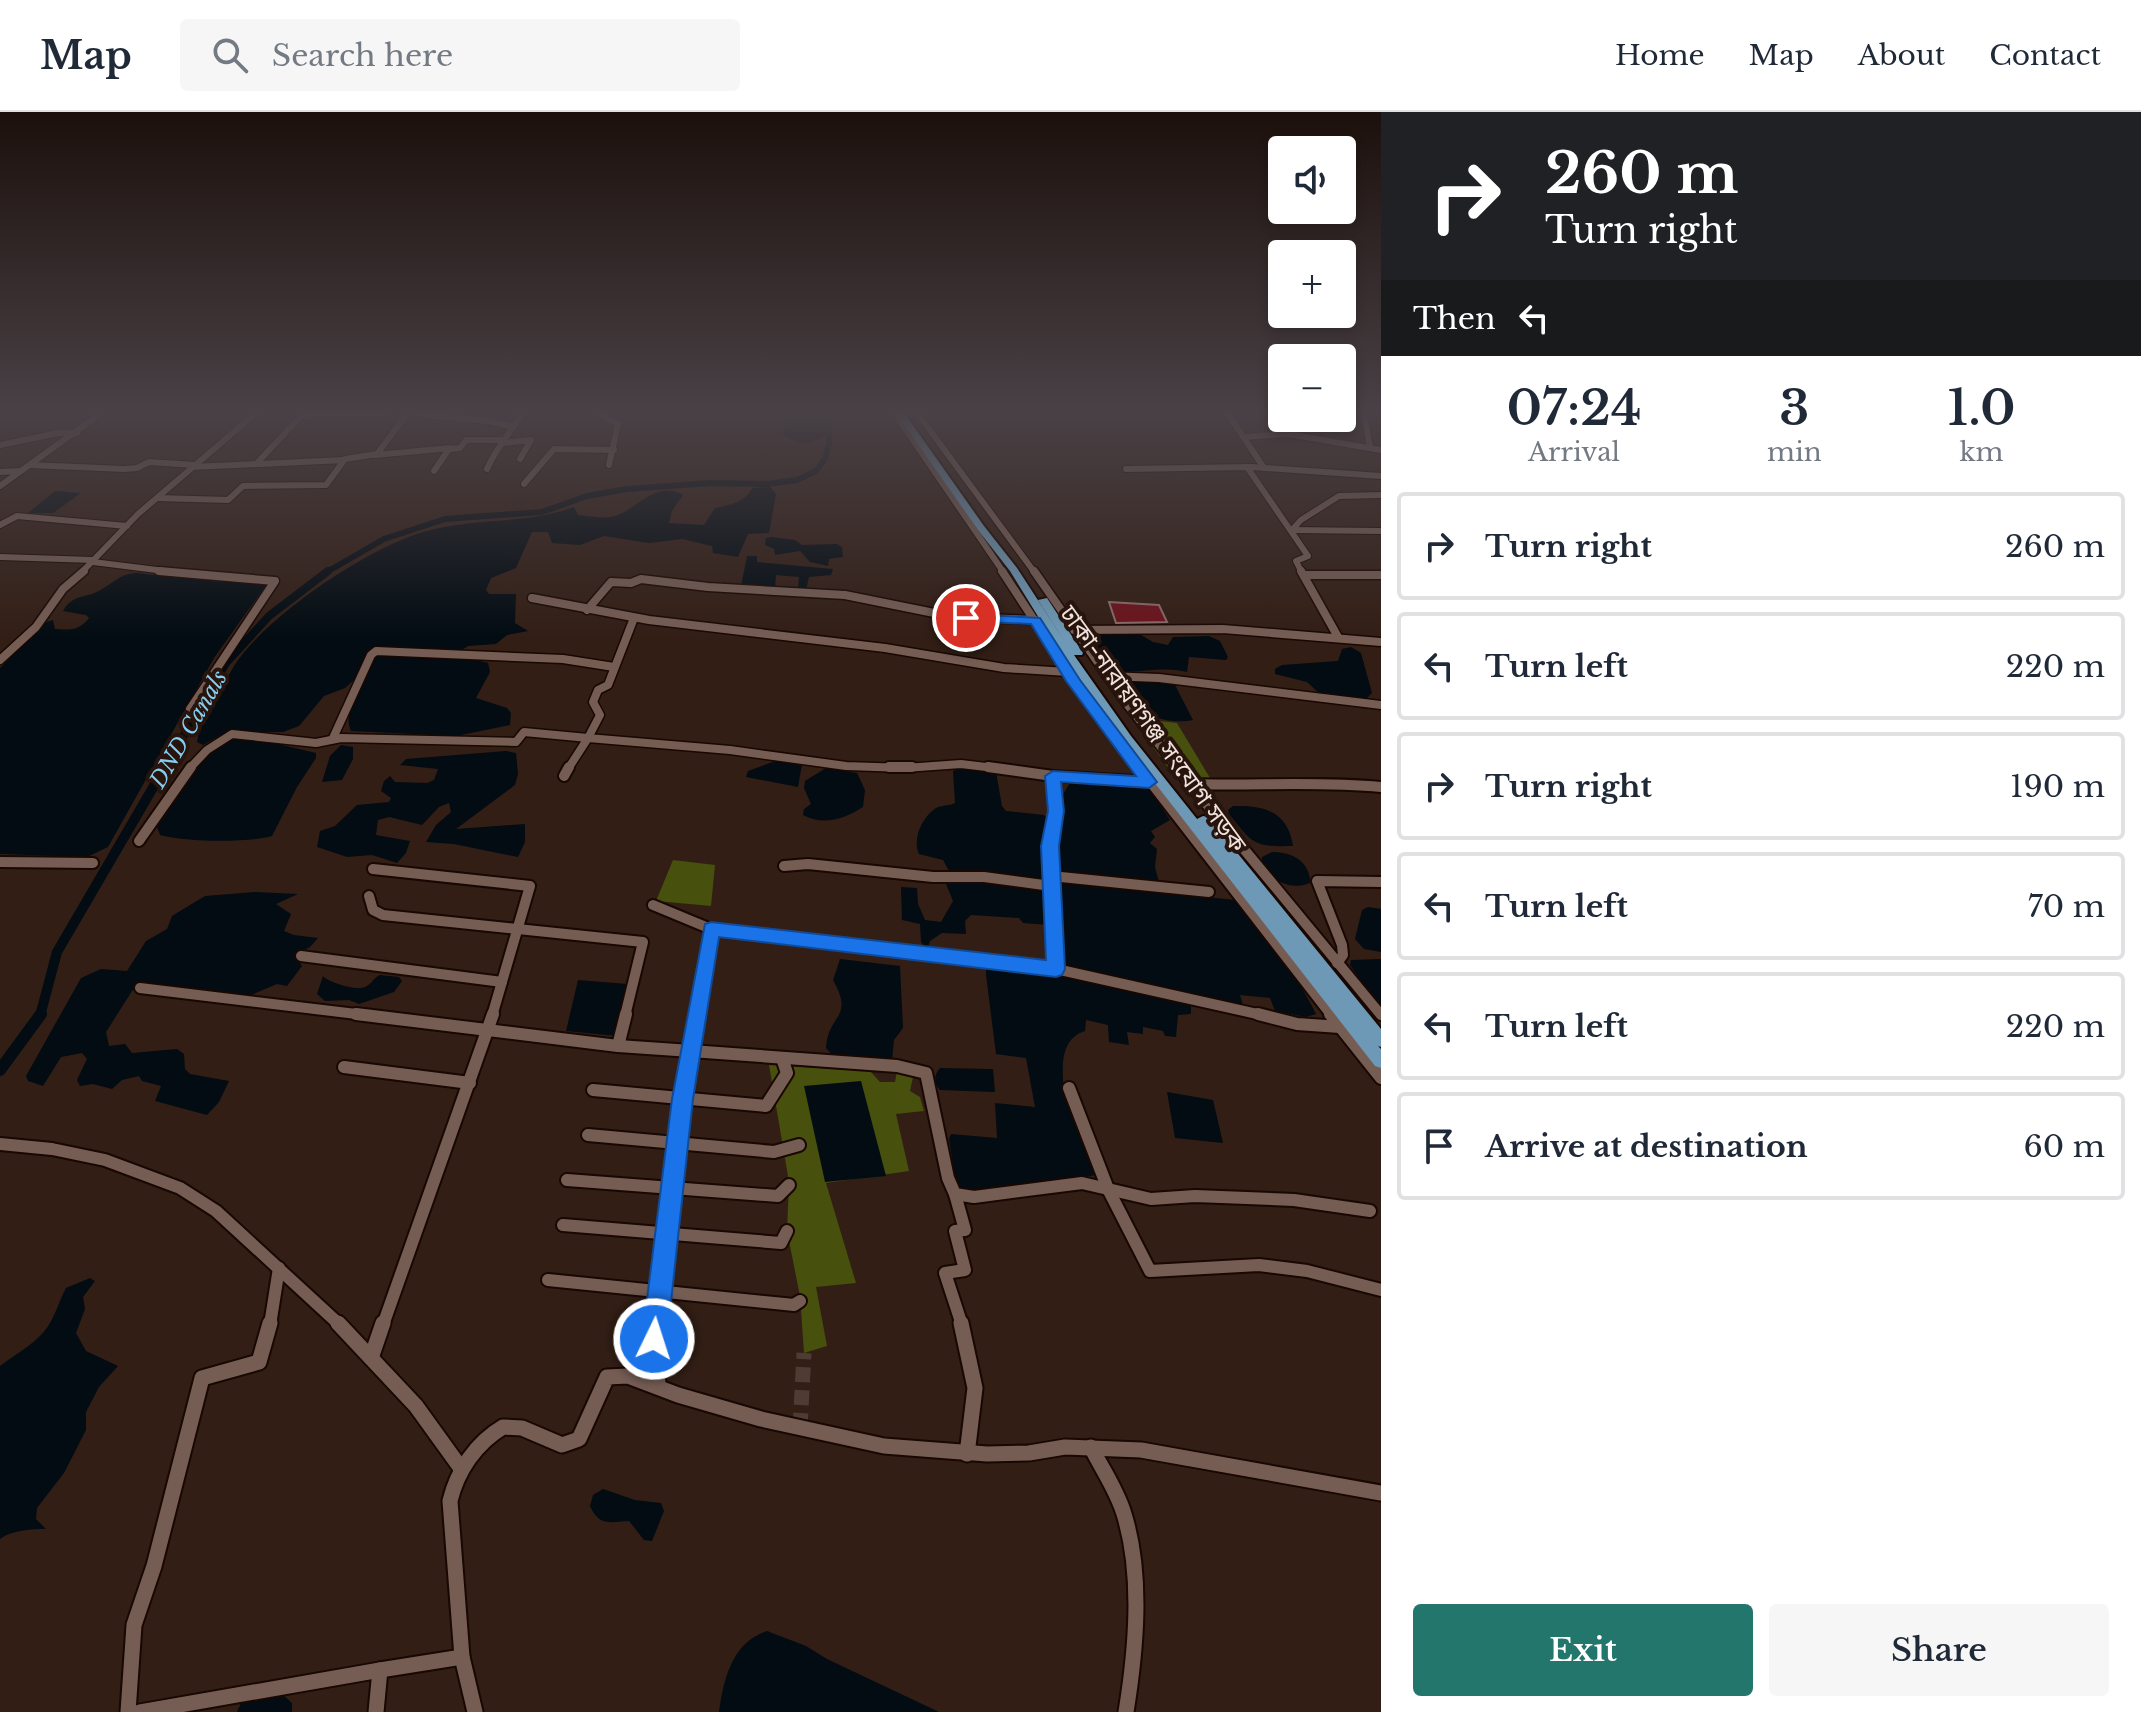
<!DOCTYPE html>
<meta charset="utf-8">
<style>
body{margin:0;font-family:"Libre Baskerville","Noto Sans Bengali",serif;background:#f6f6f7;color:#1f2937;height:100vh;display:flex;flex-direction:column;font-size:30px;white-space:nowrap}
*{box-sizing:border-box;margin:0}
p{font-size:26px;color:#747a83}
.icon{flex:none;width:44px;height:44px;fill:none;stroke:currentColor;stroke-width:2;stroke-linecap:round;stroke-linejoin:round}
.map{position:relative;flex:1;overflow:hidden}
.drawer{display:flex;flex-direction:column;background:#fff;width:760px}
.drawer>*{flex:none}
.hud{background:#202124;color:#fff;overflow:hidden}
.buttons{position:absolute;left:1268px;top:24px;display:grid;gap:16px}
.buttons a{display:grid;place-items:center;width:88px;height:88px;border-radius:8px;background:#fff;box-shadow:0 4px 12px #0003;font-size:40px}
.pin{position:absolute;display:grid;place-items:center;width:68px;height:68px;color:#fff;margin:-34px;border:4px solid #fff;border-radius:50%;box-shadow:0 2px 8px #0007}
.me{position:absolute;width:88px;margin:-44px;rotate:4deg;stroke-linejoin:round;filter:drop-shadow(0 0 6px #0008)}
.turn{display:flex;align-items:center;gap:28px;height:168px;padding:0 32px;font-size:36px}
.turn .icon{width:104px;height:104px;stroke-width:2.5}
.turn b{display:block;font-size:56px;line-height:68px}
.then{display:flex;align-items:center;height:76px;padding:0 32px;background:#0003;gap:16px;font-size:30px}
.eta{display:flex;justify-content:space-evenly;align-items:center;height:136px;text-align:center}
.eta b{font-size:48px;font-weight:600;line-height:56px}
.action{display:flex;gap:16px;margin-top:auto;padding:16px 32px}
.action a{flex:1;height:92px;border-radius:8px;background:#23766c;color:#fff;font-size:32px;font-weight:600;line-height:92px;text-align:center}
.action a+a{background:#f6f6f7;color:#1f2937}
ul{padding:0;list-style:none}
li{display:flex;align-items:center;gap:24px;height:108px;margin:0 16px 12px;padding:0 16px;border:4px solid #e0e1e3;border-radius:8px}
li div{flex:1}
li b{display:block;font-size:30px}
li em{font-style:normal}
header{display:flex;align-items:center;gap:48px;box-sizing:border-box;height:112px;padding:0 40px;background:#fff;border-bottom:2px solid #e0e1e3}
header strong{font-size:38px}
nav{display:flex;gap:44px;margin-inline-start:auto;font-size:28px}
.search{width:560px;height:72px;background:#f6f6f7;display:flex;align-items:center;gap:20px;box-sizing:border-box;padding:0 28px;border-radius:8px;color:#747a83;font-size:30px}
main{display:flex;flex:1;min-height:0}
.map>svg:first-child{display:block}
.green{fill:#47500d}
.water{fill:#020c12}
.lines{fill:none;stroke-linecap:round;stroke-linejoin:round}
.canal-far3{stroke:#020c12;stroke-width:6}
.canal-far2{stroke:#020c12;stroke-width:8}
.canal-far1{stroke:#020c12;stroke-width:10}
.canal{stroke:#020c12;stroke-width:12}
.building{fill:#6c131c;stroke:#876c6b;stroke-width:2}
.minor-tunnel{stroke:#4e3b33;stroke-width:15;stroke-dasharray:15 8;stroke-linecap:butt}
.minor-far4-casing{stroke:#190702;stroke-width:8}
.minor-far3-casing{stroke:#190702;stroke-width:11}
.minor-far2-casing{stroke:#190702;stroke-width:14}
.minor-far1-casing{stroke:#190702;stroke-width:16}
.minor-casing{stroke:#190702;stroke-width:19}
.major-casing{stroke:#190702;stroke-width:4}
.minor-far4{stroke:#755d54;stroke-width:6}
.minor-far3{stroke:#755d54;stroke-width:8}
.minor-far2{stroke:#755d54;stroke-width:10}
.minor-far1{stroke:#755d54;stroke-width:12}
.minor{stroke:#755d54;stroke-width:15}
.major{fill:#6d99b6;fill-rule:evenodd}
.route{fill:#1a73e8;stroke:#114b97;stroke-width:2}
.labels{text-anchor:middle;stroke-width:8;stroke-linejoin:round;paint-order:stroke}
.far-water-label{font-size:22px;font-style:italic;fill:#84cef4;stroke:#27140c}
.street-label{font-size:24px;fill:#f0e2dc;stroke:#27140c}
</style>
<header>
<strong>Map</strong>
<div class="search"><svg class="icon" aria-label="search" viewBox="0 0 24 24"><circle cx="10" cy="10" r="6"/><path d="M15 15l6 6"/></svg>Search here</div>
<nav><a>Home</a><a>Map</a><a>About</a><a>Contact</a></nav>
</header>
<main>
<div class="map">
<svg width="1381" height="1600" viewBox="0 0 1381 1600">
<rect width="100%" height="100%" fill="#321e15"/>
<!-- green -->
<g class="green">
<polygon points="1132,606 1177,611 1213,671 1179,670"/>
<polygon points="673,748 715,753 711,794 656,789"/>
<polygon points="869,952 870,959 880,970 895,970 898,954 915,956 910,979 920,985 924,999 896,1002 909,1059 826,1071 856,1171 816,1175 827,1234 804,1241 800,1184 787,1119 789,1070 769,953 852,958"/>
</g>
<!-- water -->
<g class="water">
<path d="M789,303c15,2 37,0 39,18 -15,14 -31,12 -46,1z"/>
<path d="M770,375l6,7 -7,39 -21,1 -10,23 -25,-4 -1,-7 -30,-7 -33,4 -45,-7 -24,9 -28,-2 -4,-11h-16l-16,36 -25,10 -5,12 3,4h27l-1,29 13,8 -21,4 -11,9 -28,2 -11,7 -85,-5 -5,3 -12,28 -10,9 -21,8 -25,30 -16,6h-57l-23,13 -6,-3c2,-16 14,-35 23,-49 5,-9 9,-19 14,-27 32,-50 132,-117 189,-134 49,-15 103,-7 151,-25l4,8c13,1 28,5 40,0 21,-8 39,-35 65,-20l-11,16 -3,12 35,2 11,-17c12,-2 33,-7 37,-20z"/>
<polygon points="55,379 81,381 53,401 28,401"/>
<polygon points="771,425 795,428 802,433 837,432 842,435 843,445 829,447 828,454 810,450 800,439 775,443 774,437 765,433 766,426"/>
<polygon points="747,444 757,444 757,450 833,457 831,463 809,465 806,478 798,478 799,465 776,463 775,476 741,474"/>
<path d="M137,461l82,9h43l4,3 -52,73 -106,189 -21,10 -87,-3v-186l46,-46 7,-2 2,9c15,1 24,2 34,-11l-3,-3 -23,-4c10,-18 24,-12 39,-22 14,-8 18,-15 35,-16z"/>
<path d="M1103,520l38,3 12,7 15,3 5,-8 36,-1 11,5 8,16 -2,3 -37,-3 -2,15c-28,-7 -49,3 -79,-2l-25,-34z"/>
<polygon points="1351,535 1361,541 1372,581 1365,588 1320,582 1307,570 1275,562 1275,557 1282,553 1338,549 1342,537"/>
<path d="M382,543l90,4 16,4 2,9 -14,26 31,10 4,5 -1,12 -54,11 -105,-5c-10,-21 14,-55 25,-74z"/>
<path d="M1129,568l45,3 19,37c-24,6 -72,-8 -71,-38z"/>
<path d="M237,626l24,2 55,13v5l-19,29 -25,49c-24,7 -87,6 -112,-1l-3,-8c10,-25 53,-84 80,-89z"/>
<polygon points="341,633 353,635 353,647 342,668 322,670 330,644"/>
<polygon points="506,639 516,641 518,662 515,673 456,717 525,712 525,730 518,745 454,732 426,730 436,713 451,700 449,691 439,695 422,713 389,705 378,708 376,723 410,729 406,741 397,751 372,743 347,745 317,735 320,719 335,714 357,693 389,690 391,686 381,679 384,669 390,664 395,670 427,671 434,668 438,657 400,653 406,647"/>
<polygon points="778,648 802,652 798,675 746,665 748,659"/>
<path d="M963,655l33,5 6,34 4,5 38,4 3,3v65l-97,-10 -7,-13 -24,-6c-7,-15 3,-37 17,-46 6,-3 13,-2 19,-5l-2,-32z"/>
<path d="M826,656l31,5 8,17 -2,17c-19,12 -39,19 -60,8l1,-6 7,-5 -7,-16 1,-7z"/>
<path d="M1075,670l73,5 22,33 -19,11 4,6 -5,6 7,6 -2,18 5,19 -104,-15c-5,-25 -2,-67 14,-88z"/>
<path d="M1233,694c32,-1 55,6 60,40 -40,1 -40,-2 -64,-32l-1,-4z"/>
<path d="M1272,740c20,0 38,9 38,31 -21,8 -35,-2 -49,-17l1,-9z"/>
<polygon points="952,766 1049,776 1049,813 1023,811 1019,806 971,803 965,809 966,822 942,821 930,829 928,835 925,835 921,830 920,812 902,808 901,775 917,776 918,792 925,808 941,810 953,789 946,772"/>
<path d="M1056,769l179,19c28,23 65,81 81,114l-10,3 -31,-6 -5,-13 -30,-3 3,10 -182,-41z"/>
<polygon points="255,780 298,782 276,792 291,802 284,819 294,823 318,826 310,835 295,843 302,854 287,874 277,872 251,883 142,871 132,879 106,920 109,934 125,932 132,941 177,937 184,942 185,957 190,962 229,969 219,990 207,1003 155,989 161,974 142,969 139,964 122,968 112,977 93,972 80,974 77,968 87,947 82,941 61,945 43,974 28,969 26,964 81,866 101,857 127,859 146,829 167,817 172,804 185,796 205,784"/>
<polygon points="1368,795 1381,797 1381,840 1364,837 1355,827 1362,798"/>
<path d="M840,847l60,7 3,62 -9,12 -2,21 -59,-5 -7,-8c2,-35 29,-29 7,-68z"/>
<polygon points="1381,847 1381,898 1350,853 1351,848"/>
<path d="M990,856l92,11 109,27v8l-13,1 -2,22 -11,-1 -2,-5 -20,-4v7l-16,-2 2,13 -20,-3 -1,-17 -22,-5 -1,11c-26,8 -23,38 -21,61l33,83 -119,15 -17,-2 -5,-4 -7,-45 2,-5 46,4 -2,-35 40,4 -9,-49 -30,-4 -10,-79v-6z"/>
<path d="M380,863l19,2 3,4 -8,11 -35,12 -10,-4 -24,1 -8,-7 6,-18c5,6 32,15 42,11 7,-3 8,-9 15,-12z"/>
<polygon points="578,868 627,872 617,924 566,919"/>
<path d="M940,956l53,1 2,23 -55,-2c-7,-8 -6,-15 0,-22z"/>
<polygon points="861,969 886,1064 825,1070 804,974"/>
<polygon points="1167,980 1213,988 1223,1031 1175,1026"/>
<path d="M90,1166l5,3 -12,16 2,12 -9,24 10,18 32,15 -19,21 -13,25v18l-22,43 -27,35 -1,11 10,10c-14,0 -35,1 -46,10v-173c17,-13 39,-24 50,-43 6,-10 10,-24 16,-35z"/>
<path d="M603,1377l32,11 26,3 3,8 -12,30 -8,-1 -15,-19c-18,1 -30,6 -39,-15l3,-11z"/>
<path d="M767,1519l39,15 21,13 112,53h-220c5,-34 13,-69 48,-81z"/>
<polygon points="283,1583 292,1591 292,1600 237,1600 242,1589 251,1585"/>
</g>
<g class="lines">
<!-- canal-far3 -->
<polyline class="canal-far3" points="325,461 384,427 445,407 542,400 587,384 627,377 710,371 768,372 797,368 816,359 825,347 829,332 829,310 816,302"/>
<!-- canal-far2 -->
<polyline class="canal-far2" points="164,657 226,551 269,504 328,459"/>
<!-- canal-far1 -->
<polyline class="canal-far1" points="40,904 57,840 165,655"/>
<!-- canal -->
<polyline class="canal" points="0,958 41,902"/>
</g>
<!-- building -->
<polygon class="building" points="1109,490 1159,493 1167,510 1116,511"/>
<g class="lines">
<!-- minor-tunnel -->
<polyline class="minor-tunnel" points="800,1316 804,1241"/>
<defs>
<g id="minor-far4">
<polyline points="416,302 489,309 514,315"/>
<polyline points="600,302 618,312 609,353"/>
<polyline points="895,302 1004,461"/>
<polyline points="918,302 1035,461"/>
<polyline points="1228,302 1264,356"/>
<polyline points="1364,302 1370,335"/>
<polyline points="1244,325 1288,322 1381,338"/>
<polyline points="502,331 531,328 520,347"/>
<polyline points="0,333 58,321 77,321"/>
<polyline points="375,343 450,336"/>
<polyline points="257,351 302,303 383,302"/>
<polyline points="30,353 124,357 137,356 149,350 195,353"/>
<polyline points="192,355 344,348"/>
<polyline points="1247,355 1308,444 1296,449 1302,461"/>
<path d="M487,357c10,-23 22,-34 35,-55"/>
<polyline points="1126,357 1252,355 1381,364"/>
<polyline points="434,359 449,337 460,336 466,328 503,328"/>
<polyline points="0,360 20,359"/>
<polyline points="524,372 554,337 614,338"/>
<polyline points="0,374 100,302"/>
<polyline points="158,386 228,388 243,374 326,373 345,347 377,342 407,302"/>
<polyline points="0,413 17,404 127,414"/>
<polyline points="1292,418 1301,408 1339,384 1381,383"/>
<polyline points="1292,418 1381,419"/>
<polyline points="0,445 94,448"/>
<polyline points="93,450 181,461"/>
<polyline points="81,461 138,402 255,302"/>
</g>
<g id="minor-far3">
<polyline points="159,459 275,469 190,597"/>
<polyline points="1002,459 1074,569 1141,657"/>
<polyline points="1034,459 1126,591 1178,657"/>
<polyline points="1301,459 1338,525"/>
<polyline points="1305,463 1381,463"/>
<polyline points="532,486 649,508 885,536 1004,556 1068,560"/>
<polyline points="587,498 611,470 631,471 641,467 708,475 845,483 954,505 1035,508"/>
<polyline points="634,506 608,573 598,578 593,590 600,603 588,626 730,638 846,654 905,656 961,652 1003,657"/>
<polyline points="1074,518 1223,517 1381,530"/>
<polyline points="0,548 36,515 63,477 84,459"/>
<polyline points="1107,564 1159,566 1381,593"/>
<polyline points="333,626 371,543 376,539 563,547 614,555"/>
<polyline points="189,657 207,638 232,622 316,631 341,626 516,630 524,620 588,626 568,657"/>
</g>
<g id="minor-far2">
<polyline points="889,655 912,655"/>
<polyline points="988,655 1053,664 1149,670"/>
<polyline points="1139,655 1332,904"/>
<polyline points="1176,655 1381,903"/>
<polyline points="564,664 569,655"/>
<polyline points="1053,664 1056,699 1050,734 1056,857"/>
<path d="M1190,672c64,2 128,-3 191,3"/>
<polyline points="139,729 191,655"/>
<polyline points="0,750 93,751"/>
<polyline points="784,754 808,752 933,765 984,765 1051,774"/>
<polyline points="373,757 530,774 492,904"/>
<polyline points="1051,764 1209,780"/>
<polyline points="369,784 373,798 383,803 643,830 625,904"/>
<polyline points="653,793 711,817 1056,857 1266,904"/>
<polyline points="301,844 502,870"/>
<polyline points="1337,851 1343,843 1342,833 1317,769 1381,770"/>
<polyline points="140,876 373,904"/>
<polyline points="697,904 711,817"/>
</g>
<g id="minor-far1">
<polyline points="356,902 618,934 691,939 655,1213"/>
<polyline points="697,902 691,939 897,954 926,961 948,1066 955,1082 974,1085 1082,1071 1151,1087 1195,1084 1294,1088 1370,1099"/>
<polyline points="1258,902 1297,912 1340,915"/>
<polyline points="1330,902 1381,966"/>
<polyline points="618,934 626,902"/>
<polyline points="344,955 470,971"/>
<polyline points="1069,976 1108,1077 1150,1159 1259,1153 1307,1159 1381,1178"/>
<polyline points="593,978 766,994 787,961 782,946"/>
<polyline points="588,1023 774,1040 799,1033"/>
<polyline points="0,1032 52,1037 105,1048 180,1076 216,1099 340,1213"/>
<polyline points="567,1068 778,1084 789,1073"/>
<polyline points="955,1082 965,1118 955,1119 965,1158 945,1161 962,1213"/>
<polyline points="563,1113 781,1131 787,1119"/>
<polyline points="548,1168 794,1193 800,1189"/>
<polyline points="270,1213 279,1156"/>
<polyline points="383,1213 493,902"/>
</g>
<g id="minor">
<polyline points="338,1211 416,1294 460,1355"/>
<polyline points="655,1211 658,1274"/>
<polyline points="961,1211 975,1276 967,1342"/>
<polyline points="371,1246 383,1211"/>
<path d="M1091,1335c11,22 26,43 33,67 19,61 12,136 2,198"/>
<polyline points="128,1600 134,1513 154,1454 202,1266 259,1250 270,1211"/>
<polyline points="140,1600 380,1558"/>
<polyline points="376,1600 380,1558 462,1545"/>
<path d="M475,1600l-13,-55 -12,-156c7,-30 26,-58 53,-74l19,1 40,17 17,-6 28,-62 21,-1 50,19 83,24 123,27 103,8 42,-1 36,-6 76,3 240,43"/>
</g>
<polygon id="major" points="897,302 905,302 984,414 1017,456 1071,539 1038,488 1047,486 1083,541 1082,543 1074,543 1131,624 1197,707 1203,704 1208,705 1381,917 1381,935 1378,934 1381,937 1381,956 1375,954 1123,630 1047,519 1010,459 978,418"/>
</defs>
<!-- minor-far4 casing -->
<use href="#minor-far4" class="minor-far4-casing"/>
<!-- minor-far3 casing -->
<use href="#minor-far3" class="minor-far3-casing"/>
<!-- minor-far2 casing -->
<use href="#minor-far2" class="minor-far2-casing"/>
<!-- minor-far1 casing -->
<use href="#minor-far1" class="minor-far1-casing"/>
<!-- minor casing -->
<use href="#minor" class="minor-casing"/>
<!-- major casing -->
<use href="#major" class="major-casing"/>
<!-- minor-far4 -->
<use href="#minor-far4" class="minor-far4"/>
<!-- minor-far3 -->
<use href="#minor-far3" class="minor-far3"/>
<!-- minor-far2 -->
<use href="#minor-far2" class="minor-far2"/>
<!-- minor-far1 -->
<use href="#minor-far1" class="minor-far1"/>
<!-- minor -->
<use href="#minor" class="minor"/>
<!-- major -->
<use href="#major" class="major"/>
</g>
<!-- sky -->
<linearGradient id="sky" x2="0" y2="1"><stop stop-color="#1c100c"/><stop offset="0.57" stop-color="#494146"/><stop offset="1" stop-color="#494146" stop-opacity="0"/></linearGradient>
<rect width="1381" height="526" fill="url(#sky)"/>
<!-- route -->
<polygon class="route" points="966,502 1040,506 1080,568 1157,670 1149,676 1061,670 1064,699 1059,734 1065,857 1062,863 1056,865 719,825 693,987 667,1227 663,1235 654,1239 645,1235 642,1227 672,987 705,812 711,810 1046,848 1041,734 1048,699 1045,664 1053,659 1136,664 1066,569 1031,512 961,509 961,503"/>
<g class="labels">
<!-- far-water labels -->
<g class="far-water-label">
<text transform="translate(188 617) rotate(-60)" y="8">DND Canals</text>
</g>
<!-- street labels -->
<g class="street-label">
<text transform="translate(1153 617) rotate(54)" y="8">ঢাকা-নারায়ণগঞ্জ সংযোগ সড়ক</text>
</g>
</g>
</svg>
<div class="buttons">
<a><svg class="icon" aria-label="sound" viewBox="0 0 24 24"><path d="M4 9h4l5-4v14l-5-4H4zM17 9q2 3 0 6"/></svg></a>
<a>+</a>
<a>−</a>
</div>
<div class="pin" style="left:966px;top:506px;background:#d93025"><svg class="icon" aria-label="arrive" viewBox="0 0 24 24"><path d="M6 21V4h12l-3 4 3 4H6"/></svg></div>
<svg class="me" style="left:654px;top:1227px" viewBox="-20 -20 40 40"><circle r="17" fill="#1a73e8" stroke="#fff" stroke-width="3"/><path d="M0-11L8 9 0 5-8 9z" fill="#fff"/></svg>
</div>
<section class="drawer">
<div class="hud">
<div class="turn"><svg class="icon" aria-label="right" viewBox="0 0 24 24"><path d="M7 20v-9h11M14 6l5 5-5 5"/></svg><div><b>260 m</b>Turn right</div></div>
<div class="then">Then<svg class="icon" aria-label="left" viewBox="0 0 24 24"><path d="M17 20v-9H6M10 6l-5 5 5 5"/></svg></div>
</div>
<div class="eta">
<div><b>07:24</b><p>Arrival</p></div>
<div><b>3</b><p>min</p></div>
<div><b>1.0</b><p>km</p></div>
</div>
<ul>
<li><svg class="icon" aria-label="right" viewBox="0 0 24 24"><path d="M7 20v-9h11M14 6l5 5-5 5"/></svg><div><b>Turn right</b></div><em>260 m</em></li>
<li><svg class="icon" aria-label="left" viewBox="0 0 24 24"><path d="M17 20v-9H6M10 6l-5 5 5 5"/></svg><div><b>Turn left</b></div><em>220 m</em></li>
<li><svg class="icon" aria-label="right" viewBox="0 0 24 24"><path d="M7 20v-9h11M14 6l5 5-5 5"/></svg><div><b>Turn right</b></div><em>190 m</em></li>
<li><svg class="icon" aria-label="left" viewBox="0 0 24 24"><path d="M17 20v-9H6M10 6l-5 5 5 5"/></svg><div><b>Turn left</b></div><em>70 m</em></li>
<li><svg class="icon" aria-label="left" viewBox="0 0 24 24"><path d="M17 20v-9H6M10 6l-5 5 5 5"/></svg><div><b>Turn left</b></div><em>220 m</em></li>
<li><svg class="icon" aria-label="arrive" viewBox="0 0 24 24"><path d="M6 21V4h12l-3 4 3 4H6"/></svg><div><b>Arrive at destination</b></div><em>60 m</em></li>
</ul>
<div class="action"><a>Exit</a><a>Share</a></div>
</section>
</main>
